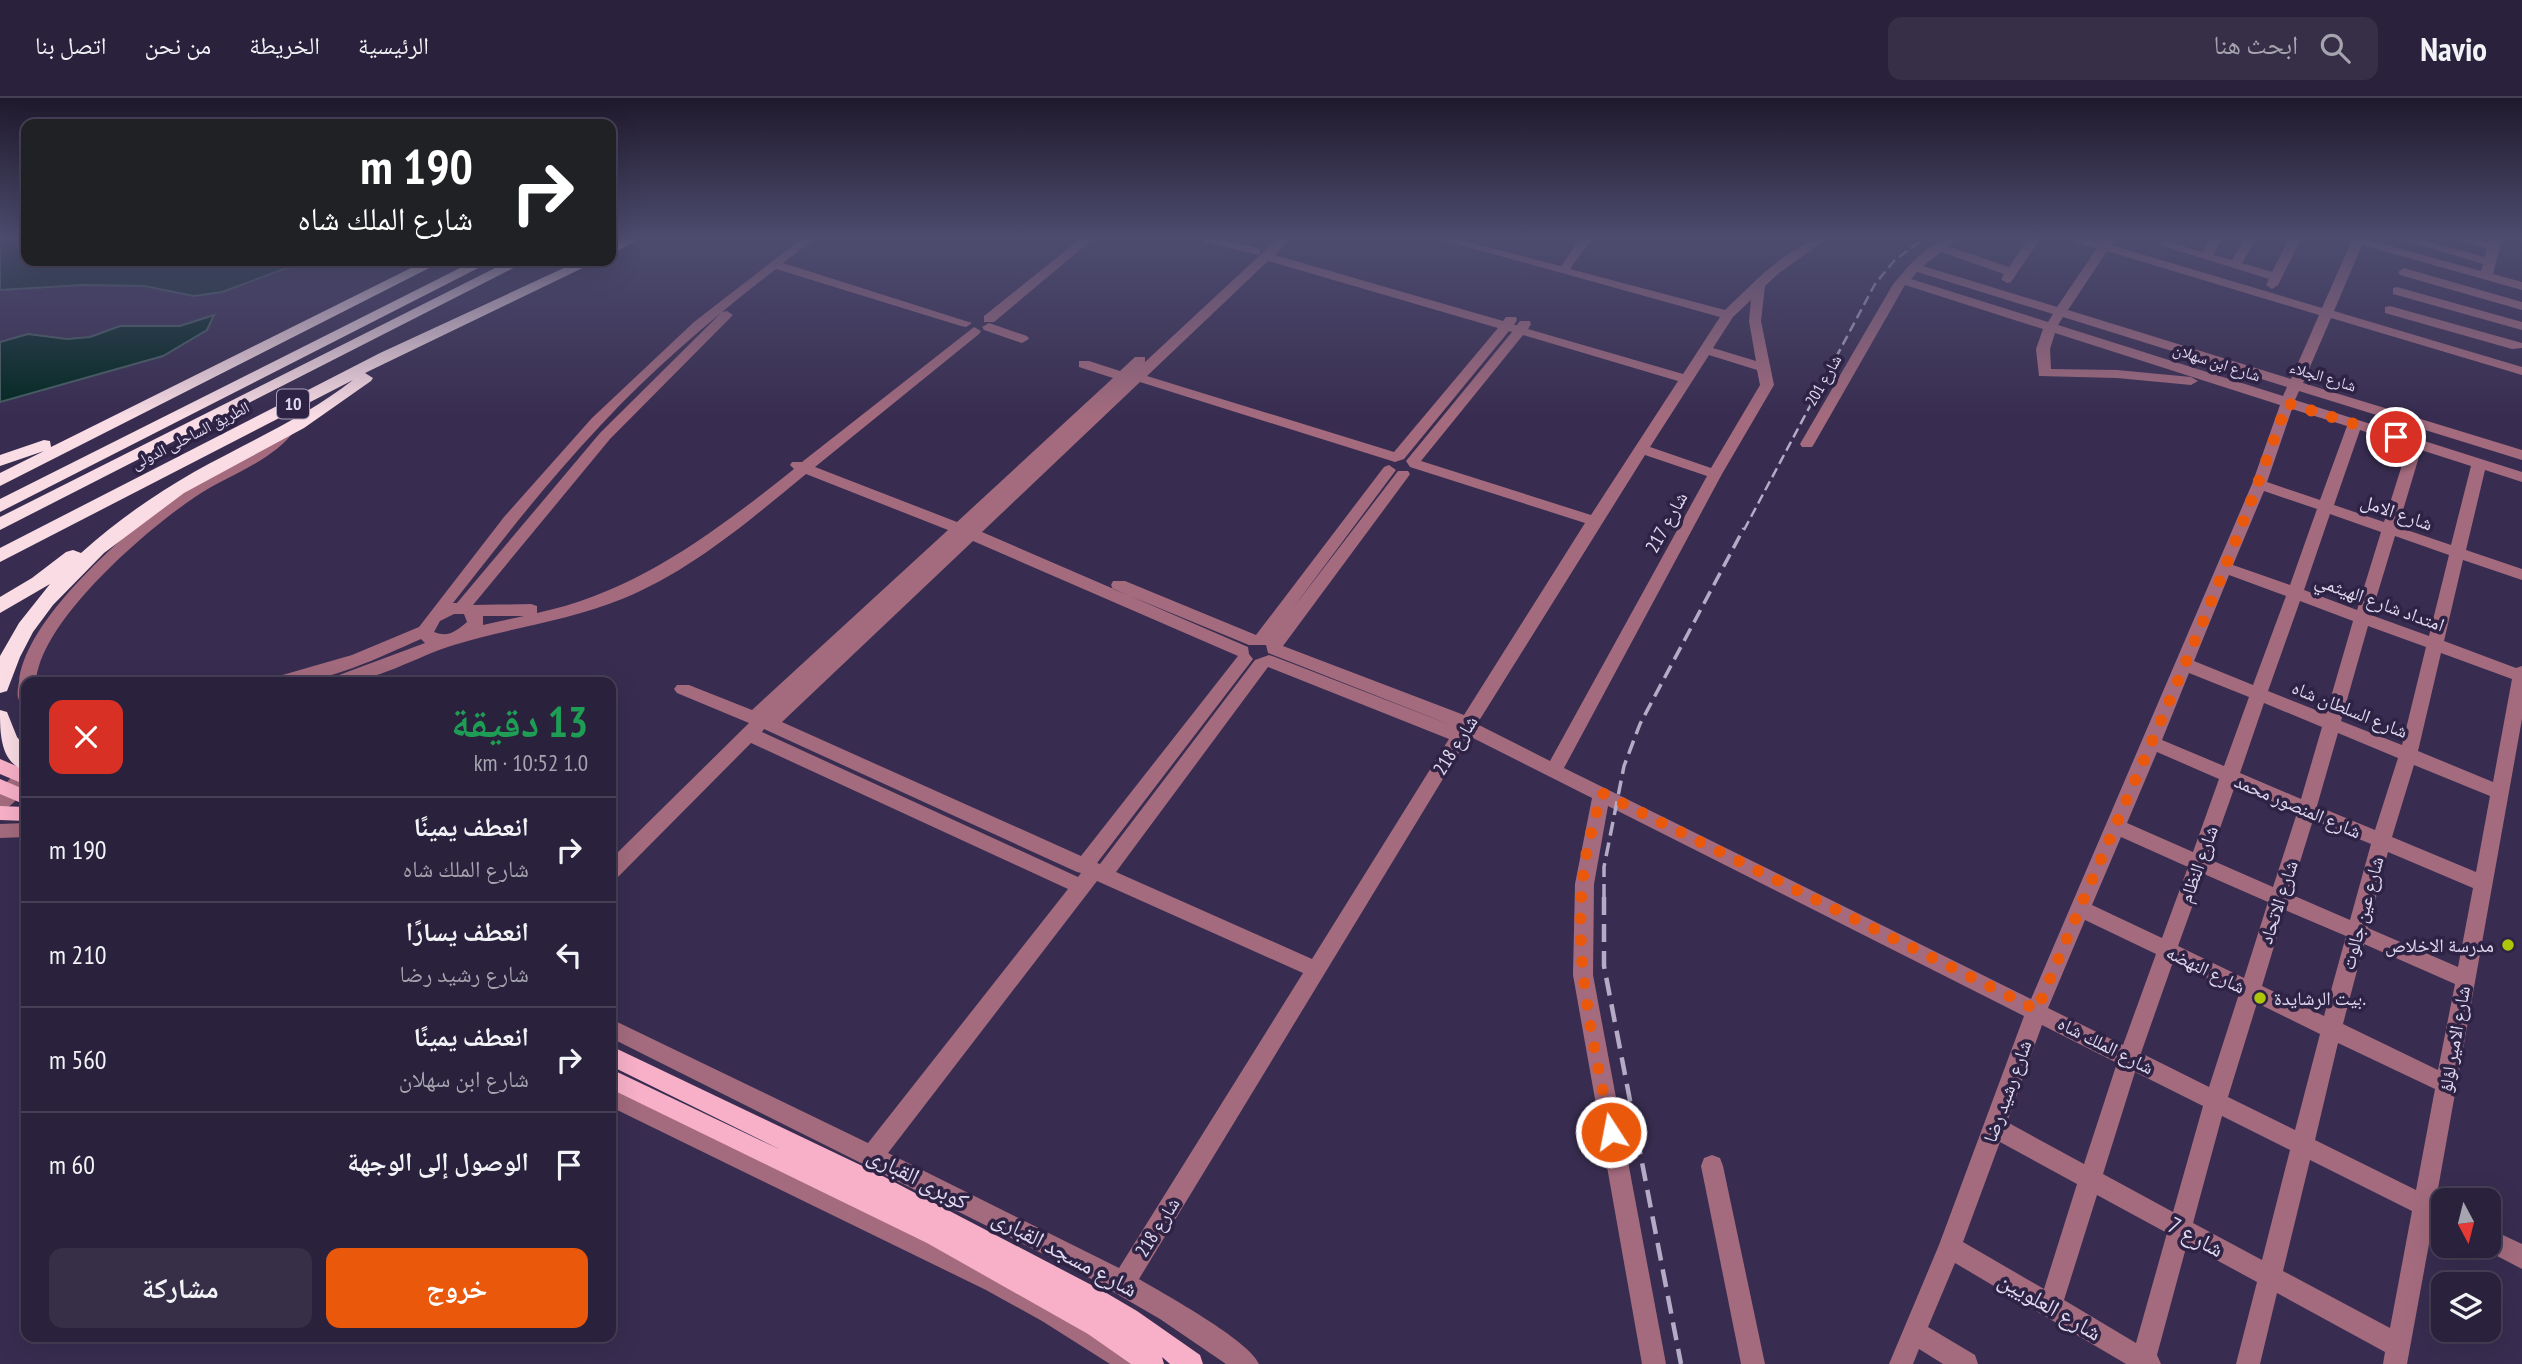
<!DOCTYPE html>
<html lang="ar">
<meta charset="utf-8">
<style>
body{margin:0;font-family:"PT Sans Narrow","Noto Naskh Arabic",sans-serif;background:#362f47;color:#f1f3f6;direction:rtl;height:100vh;display:flex;flex-direction:column;font-size:26px;white-space:nowrap}
*{box-sizing:border-box;margin:0}
p{font-size:23px;color:#a5a4af}
.icon{flex:none;width:38px;height:38px;fill:none;stroke:currentColor;stroke-width:2;stroke-linecap:round;stroke-linejoin:round}
.map{position:relative;flex:1;overflow:hidden;direction:ltr}
.side{position:absolute;left:21px;top:579px;width:595px;height:665px;display:flex;flex-direction:column;background:#2a223c;border-radius:14px;box-shadow:0 7px 28px #0002,0 0 0 2px #463f56;direction:rtl}
.side>*{flex:none}
.banner{position:absolute;left:21px;top:21px;width:595px;height:147px;border-radius:14px;box-shadow:0 7px 28px #0002,0 0 0 2px #463f56;direction:rtl;background:#202124;color:#fff;overflow:hidden}
.needle{width:46px;rotate:173deg}
.fabs{position:absolute;left:2431px;top:1090px;display:grid;gap:14px}
.fabs a{display:grid;place-items:center;width:70px;height:70px;border-radius:14px;background:#2a223c;box-shadow:0 7px 28px #0002,0 0 0 2px #463f56;font-size:35px}
.pin{position:absolute;display:grid;place-items:center;width:60px;height:60px;color:#fff;margin:-30px;border:4px solid #fff;border-radius:50%;box-shadow:0 2px 7px #0007}
.me{position:absolute;width:77px;margin:-38px;rotate:349deg;stroke-linejoin:round;filter:drop-shadow(0 0 5px #0008)}
.turn{display:flex;align-items:center;gap:24px;height:147px;padding:0 28px;font-size:32px}
.turn .icon{width:91px;height:91px;stroke-width:2.5}
.turn b{display:block;font-size:49px;line-height:60px}
.round{display:grid;place-items:center;flex:none;width:74px;height:74px;border-radius:14px;background:#362f47}
.head{display:flex;align-items:center;justify-content:space-between;height:119px;padding:0 28px}
h1{font-size:42px;font-weight:700;line-height:52px;color:#1e9e55}
.primary-button{display:flex;gap:14px;margin-top:auto;padding:14px 28px}
.primary-button a{flex:1;height:80px;border-radius:14px;background:#ea580c;color:#fff;font-size:28px;font-weight:700;line-height:80px;text-align:center}
.primary-button a+a{background:#362f47;color:#f1f3f6}
ul{padding:0;list-style:none}
li{display:flex;align-items:center;gap:21px;height:105px;padding:0 28px;border-top:2px solid #463f56}
li div{flex:1}
li b{display:block;font-size:26px}
li em{font-style:normal}
header{display:flex;align-items:center;gap:42px;box-sizing:border-box;height:98px;padding:0 35px;background:#2a223c;border-bottom:2px solid #463f56}
header strong{font-size:33px}
nav{display:flex;gap:38px;margin-inline-start:auto;font-size:24px}
.search{width:490px;height:63px;background:#362f47;display:flex;align-items:center;gap:18px;box-sizing:border-box;padding:0 24px;border-radius:14px;color:#a5a4af;font-size:26px}
.map>svg:first-child{display:block}
.water{fill:#022821;stroke:#455d5f;stroke-width:2}
.lines{fill:none;stroke-linecap:round;stroke-linejoin:round}
.minor{fill:#a46b7e;fill-rule:evenodd}
.major{fill:#f7b0c7;fill-rule:evenodd}
.highway{fill:#f9dce4;fill-rule:evenodd}
.rail-far2{stroke:#b4acc6;stroke-width:2.5;stroke-dasharray:10 5;stroke-linecap:butt}
.rail-far1{stroke:#b4acc6;stroke-width:3.5;stroke-dasharray:14 7;stroke-linecap:butt}
.rail{stroke:#b4acc6;stroke-width:4.5;stroke-dasharray:18 9;stroke-linecap:butt}
.route{stroke:#ea580c;stroke-width:12;stroke-dasharray:0 21.6}
.poi-dot{fill:#aec60a;stroke:#2e2345;stroke-width:2.5}
.labels{text-anchor:middle;stroke-width:7;stroke-linejoin:round;paint-order:stroke}
.far-street-label{font-size:16px;fill:#e0daf1;stroke:#2e2345}
.shield{fill:#2e2345;stroke:#aba3bd;stroke-width:2}
.shield-label{font-size:18px;font-weight:bold;fill:#e0daf1}
.street-label{font-size:19px;fill:#e0daf1;stroke:#2e2345}
.poi-label{font-size:19px;fill:#e0daf1;stroke:#2e2345;text-anchor:end}
.near-street-label{font-size:23px;fill:#e0daf1;stroke:#2e2345}
</style>
<header>
<strong>Navio</strong>
<div class="search"><svg class="icon" aria-label="search" viewBox="0 0 24 24"><circle cx="10" cy="10" r="6"/><path d="M15 15l6 6"/></svg>ابحث هنا</div>
<nav><a>الرئيسية</a><a>الخريطة</a><a>من نحن</a><a>اتصل بنا</a></nav>
</header>
<div class="map">
<svg width="2522" height="1266" viewBox="0 0 2522 1266">
<rect width="100%" height="100%" fill="#382d50"/>
<!-- water -->
<g class="water">
<polygon points="0,141 26,141 26,163 306,163 222,194 194,198 144,188 82,187 0,192"/>
<polygon points="214,217 207,232 163,258 0,304 0,244 28,236 67,241 90,239 120,228 180,228"/>
</g>
<g class="lines">
<!-- minor -->
<g class="minor">
<path d="M801,141h13l-31,24 189,60 -6,4 -5,-1 -185,-57c-62,48 -122,99 -176,157 -53,56 -100,117 -147,177h4l143,-170 122,-121 5,-1 6,4 -123,124 -137,166 58,-1 6,2v7c100,-21 179,-82 257,-144l-4,-4 2,-3h10l172,-135 7,4 -2,3 -164,133 142,55 156,-144 -34,-11v-6h10l31,10 15,-14h10v5l115,-107 -57,-13 -2,-3h18l41,10v6l18,-16h12l-15,16 228,66 3,-4h10l1,3 -3,5h3l3,-4h10l1,3 -3,5 155,45 37,-57 -281,-78h18l104,27 19,-27h12l-22,30 155,41c24,-22 67,-71 102,-71l-48,34 -14,13 -4,35 13,64 -52,89 -158,294 467,231 221,-515 28,-79 -225,-72 -5,16 1,20 66,1 74,7 7,4 -7,4 -74,-7 -78,-2 -3,-27 7,-20 -138,-44 -91,159 -2,3h-10l-2,-3 92,-158c14,-18 39,-49 64,-47l-8,7 61,21 19,-28h12l-29,43 -4,1 -6,-4 3,-5 -63,-22 -18,14 134,41 40,-59 -23,-6 -2,-3 29,3 2,-3h12l-4,6 211,63 29,-66 -4,-3h18l116,32 2,-7 -83,-25h18l67,18 2,-8 -32,-10h19l15,3 1,-3h12l-9,35 29,8v8l-160,-45 -28,66 188,56v8l-191,-57 -28,65 219,67v10l-223,-69 -4,9 227,72v10l-37,-12 -19,80 56,19v11l-59,-20 -19,81 72,27 6,-2v53l-86,481 7,3v23l-10,-4 -26,142h-24l2,-12 -108,-59 -17,71h-24l21,-82 -70,-38 -30,111 4,9h-35l-171,-101 -27,64 47,28 3,9h-35l-24,-15 -6,15h-24l50,-119 85,-229 -416,-210 -14,78 -1,91 73,389h-24l-69,-389 2,-91 17,-86 -123,-62 -330,543c25,15 110,61 120,85h-33l-66,-45 -81,-47 -468,-234v-19l257,124 200,-254 -317,-146 -133,134 -7,2v-20l138,-136 -72,-30 -3,-4 3,-4h12l63,25 196,-180 -142,-56c-56,46 -115,97 -184,125 -54,22 -113,29 -168,46 -40,12 -83,41 -125,37l2,-4 94,-35 -4,-4c-46,20 -100,48 -151,43l2,-4 80,-23 67,-28 85,-110 88,-99 102,-96zM2107,153l212,64 -28,64 -223,-69zM1268,163l230,67 -104,124 -247,-76zM1917,174l136,42 -5,8 -137,-43zM1751,202l-2,21 7,40 -43,-13 20,-31zM2063,219l224,70 -4,9 -225,-71zM1509,233l3,1 -106,129 4,6 175,56 -121,192 -181,-69 125,-169 2,-3 -2,-3h-10l-105,137 103,-138 -7,-5 -5,2 -128,168 -131,-54h-12l-2,4 2,4 136,56h17l2,8 188,74 -181,-70 -6,-2 -14,5 -155,204 -3,-1 156,-204 -4,-5 -1,-7 -266,-115 158,-150 255,80 9,-3zM1523,237l155,46 -87,134 -170,-54zM1709,257l48,15 3,15 -49,83 -61,-21zM2292,311l55,17 -27,74 -53,-18zM2360,332l48,16 -24,76 -50,-17zM2421,352l50,16 -20,79 -53,-18zM1645,357l62,21 -157,285 -73,-37zM2264,393l53,18 -27,76 -57,-20zM2330,416l51,18 -24,78 -53,-20zM2395,438l54,19 -20,81 -58,-21zM973,443l265,115 -157,200 -299,-134zM2229,477l57,21 -33,89 -59,-24zM2300,503l53,20 -27,93 -58,-23zM454,516h10l3,8c-11,9 -18,16 -33,10l6,-11zM483,518h41l-41,9zM2368,528l58,21 -24,98 -61,-24zM2441,555l71,26 -19,103 -75,-31zM1268,569l181,72 -137,220 -196,-87zM2189,575l60,24 -25,69 -62,-26zM2264,605l58,24 -21,72 -61,-26zM764,631l313,143 4,1 -3,4 -316,-145zM2338,635l60,25 -23,72 -58,-24zM2157,654l62,27 -26,73 -66,-29zM2414,667l76,31 -14,76 -84,-35zM2235,688l62,27 -24,74 -64,-28zM2313,722l58,24 -21,76 -60,-26zM2121,739l67,30 -26,71 -70,-33zM2388,754l85,36 -15,79 -90,-39zM2204,776l64,28 -24,76 -66,-32zM1097,783l206,92 -184,295 -231,-115zM2285,812l61,26 -22,80 -62,-30zM2085,822l71,34 -33,91 -75,-37zM2364,846l91,40 -17,86 -95,-46zM2173,864l66,32 -30,93 -68,-34zM2257,905l63,31 -25,96 -67,-33zM2042,927l75,38 -33,101 -77,-42zM2338,945l97,46 -19,101 -101,-50zM2135,974l68,34 -30,106 -70,-38zM2222,1018l68,34 -28,110 -69,-37zM2000,1044l77,42 -33,105 -81,-47zM2310,1062l102,51 -22,117 -107,-57zM2097,1097l70,38 -31,110 -72,-43z"/>
<polygon points="1080,141 1093,141 994,224 984,224 984,218"/>
<polygon points="2210,141 2222,141 2213,157 2232,162 2244,141 2256,141 2242,165 2272,174 2289,141 2301,141 2278,187 2272,191 2266,187 2269,181 2160,147 2166,143 2202,154"/>
<polygon points="2404,170 2522,204 2522,212 2400,177 2398,174"/>
<polygon points="2397,189 2522,224 2522,232 2393,196 2393,190"/>
<polygon points="2390,208 2522,245 2522,250 2512,251 2385,215 2385,209"/>
<polygon points="989,225 1027,238 1029,241 1022,245 984,232 982,229"/>
<path d="M289,327l7,4c-25,34 -67,45 -101,68 -49,33 -155,124 -159,185h-10v22l-6,-2c-4,-6 -2,-13 -1,-20 5,-64 116,-159 167,-193 21,-13 44,-22 66,-36 11,-6 27,-26 37,-28z"/>
<path d="M26,666c1,17 -6,42 -26,46v-19l20,-25z"/>
<polygon points="26,725 26,739 0,740 0,726"/>
<polygon points="611,988 806,1078 1003,1175 1113,1239 1140,1257 1143,1266 1110,1266 1042,1223 986,1192 611,1009"/>
<polygon points="1712,1057 1720,1060 1723,1068 1765,1266 1741,1266 1701,1068 1704,1060"/>
<polygon points="2488,1130 2522,1146 2522,1171 2480,1149 2488,1148"/>
</g>
<!-- major -->
<g class="major">
<polygon points="0,661 26,672 26,687 0,676"/>
<polygon points="0,681 26,692 26,707 0,696"/>
<polygon points="0,708 26,709 26,723 0,722"/>
<polygon points="611,948 875,1074 1103,1193 1137,1213 1200,1257 1203,1266 1170,1266 1162,1259 1164,1266 1131,1266 1088,1236 927,1145 611,991 611,971 781,1052 611,968"/>
</g>
<!-- highway -->
<g class="highway">
<polygon points="622,141 639,141 611,156 611,146"/>
<polygon points="425,163 443,163 0,388 0,375 44,353 0,368 0,357 44,342 50,343 51,349"/>
<polygon points="474,163 492,163 0,414 0,401"/>
<polygon points="509,163 527,163 0,432 0,419"/>
<path d="M579,163h18l-232,112 8,5 -2,3 -67,47 -120,65 -80,60 -51,52 -20,27 -13,25 -13,34 -7,2v-37l19,-33 31,-39 -50,29v-16l32,-19 34,-26 7,-2 8,3c34,-31 73,-58 113,-81 54,-30 110,-54 159,-92l-353,182v-14l380,-195z"/>
<path d="M0,612l7,2 10,25 9,11v23c-26,-8 -26,-38 -26,-61z"/>
</g>
<!-- rail-far2 -->
<polyline class="rail-far2" points="1744,432 1875,186 1894,163 1923,141"/>
<!-- rail-far1 -->
<polyline class="rail-far1" points="1604,800 1604,769 1624,668 1640,626 1744,430"/>
<!-- rail -->
<polyline class="rail" points="1604,799 1604,868 1681,1266"/>
</g>
<!-- sky -->
<linearGradient id="sky" x2="0" y2="1"><stop stop-color="#1f192c"/><stop offset="0.44" stop-color="#4d4c6f"/><stop offset="1" stop-color="#4d4c6f" stop-opacity="0"/></linearGradient>
<rect width="2522" height="318" fill="url(#sky)"/>
<g class="lines">
<!-- route -->
<path class="route" d="M1611,1034c-16,-83 -38,-169 -28,-255 3,-28 11,-56 19,-84l435,217c83,-202 178,-400 250,-607l109,34"/>
</g>
<!-- markers -->
<g class="poi-dot">
<circle cx="2508" cy="847" r="7"/>
<circle cx="2260" cy="900" r="7"/>
</g>
<g class="labels">
<!-- far-street labels -->
<g class="far-street-label">
<text transform="translate(2217 264) rotate(18)" y="6">شارع ابن سهلان</text>
<text transform="translate(2323 278) rotate(17)" y="6">شارع الجلاء</text>
<text transform="translate(1823 282) rotate(-60)" y="6">شارع 201</text>
<text transform="translate(190 337) rotate(-27)" y="6">الطريق الساحلى الدولى</text>
</g>
<!-- shield labels -->
<rect class="shield" x="277" y="291.5" width="32" height="29" rx="5"/>
<g class="shield-label">
<text x="293" y="312">10</text>
</g>
<!-- street labels -->
<g class="street-label">
<text transform="translate(2397 414) rotate(19)" y="7">شارع الامل</text>
<text transform="translate(1666 424) rotate(-61)" y="7">شارع 217</text>
<text transform="translate(2380 504) rotate(20)" y="7">امتداد شارع الهيثمي</text>
<text transform="translate(2350 611) rotate(22)" y="7">شارع السلطان شاه</text>
<text transform="translate(1455 647) rotate(-58)" y="7">شارع 218</text>
<text transform="translate(2298 708) rotate(23)" y="7">شارع المنصور محمد</text>
<text transform="translate(2198 766) rotate(-70)" y="7">شارع النظام</text>
<text transform="translate(2278 804) rotate(-72)" y="7">شارع الاتحاد</text>
<text transform="translate(2362 815) rotate(-75)" y="7">شارع عين جالوت</text>
<text transform="translate(2206 871) rotate(26)" y="7">شارع النهضه</text>
<text transform="translate(2454 941) rotate(-80)" y="7">شارع الامير لؤلؤ</text>
<text transform="translate(2106 947) rotate(27)" y="7">شارع الملك شاه</text>
<text transform="translate(2007 993) rotate(-70)" y="7">شارع رشيد رضا</text>
<text transform="translate(1157 1129) rotate(-58)" y="7">شارع 218</text>
</g>
<!-- poi labels -->
<g class="poi-label">
<text x="2494" y="854">مدرسة الاخلاص</text>
<text x="2274" y="907" text-anchor="start">بيت الرشايدة.</text>
</g>
<!-- near-street labels -->
<g class="near-street-label">
<text transform="translate(918 1080) rotate(27)" y="8">كوبرى القبارى</text>
<text transform="translate(2196 1139) rotate(28)" y="8">شارع 7</text>
<text transform="translate(1065 1155) rotate(28)" y="8">شارع مسجد القبارى</text>
<text transform="translate(2050 1208) rotate(30)" y="8">شارع العلويين</text>
</g>
</g>
</svg>
<div class="fabs">
<a><svg class="needle" viewBox="-14 -14 28 28"><path d="M0-13l5 13h-10z" fill="#e53935"/><path d="M0 13l5-13h-10z" fill="#a5a4af"/></svg></a>
<a><svg class="icon" aria-label="layers" viewBox="0 0 24 24"><path d="M12 4l9 5-9 5-9-5zM3 14l9 5 9-5"/></svg></a>
</div>
<div class="pin" style="left:2396px;top:339px;background:#d93025"><svg class="icon" aria-label="arrive" viewBox="0 0 24 24"><path d="M6 21V4h12l-3 4 3 4H6"/></svg></div>
<svg class="me" style="left:1611px;top:1034px" viewBox="-20 -20 40 40"><circle r="17" fill="#ea580c" stroke="#fff" stroke-width="3"/><path d="M0-11L8 9 0 5-8 9z" fill="#fff"/></svg>
<div class="banner">
<div class="turn"><svg class="icon" aria-label="right" viewBox="0 0 24 24"><path d="M7 20v-9h11M14 6l5 5-5 5"/></svg><div><b>190 m</b>شارع الملك شاه</div></div>
</div>
<section class="side">
<div class="head"><div><h1>13 دقيقة</h1><p>1.0 km · 10:52</p></div><a class="round" style="background:#d93025;color:#fff"><svg class="icon" aria-label="close" viewBox="0 0 24 24"><path d="M6 6l12 12M18 6L6 18"/></svg></a></div>
<ul>
<li><svg class="icon" aria-label="right" viewBox="0 0 24 24"><path d="M7 20v-9h11M14 6l5 5-5 5"/></svg><div><b>انعطف يمينًا</b><p>شارع الملك شاه</p></div><em>190 m</em></li>
<li><svg class="icon" aria-label="left" viewBox="0 0 24 24"><path d="M17 20v-9H6M10 6l-5 5 5 5"/></svg><div><b>انعطف يسارًا</b><p>شارع رشيد رضا</p></div><em>210 m</em></li>
<li><svg class="icon" aria-label="right" viewBox="0 0 24 24"><path d="M7 20v-9h11M14 6l5 5-5 5"/></svg><div><b>انعطف يمينًا</b><p>شارع ابن سهلان</p></div><em>560 m</em></li>
<li><svg class="icon" aria-label="arrive" viewBox="0 0 24 24"><path d="M6 21V4h12l-3 4 3 4H6"/></svg><div><b>الوصول إلى الوجهة</b></div><em>60 m</em></li>
</ul>
<div class="primary-button"><a>خروج</a><a>مشاركة</a></div>
</section>
</div>
